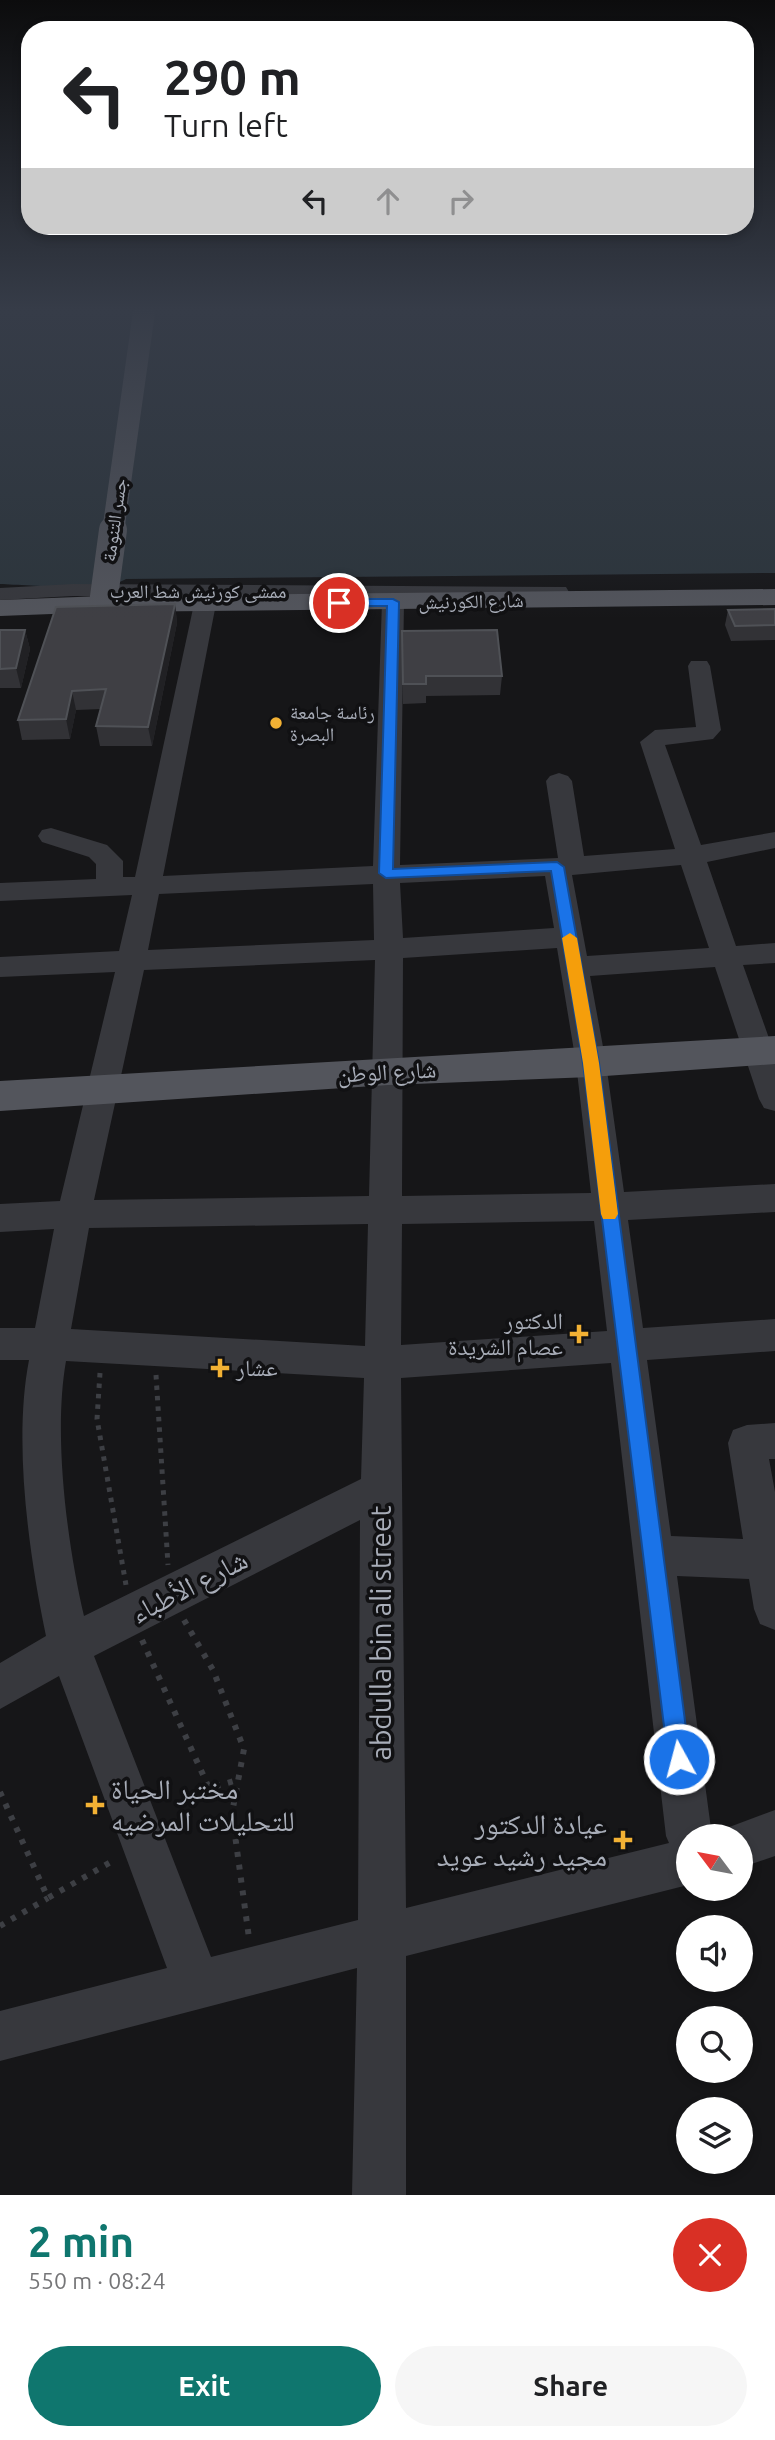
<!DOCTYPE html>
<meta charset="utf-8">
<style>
body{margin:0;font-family:Ubuntu,"Noto Naskh Arabic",sans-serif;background:#f6f6f6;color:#202124;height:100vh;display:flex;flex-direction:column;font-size:26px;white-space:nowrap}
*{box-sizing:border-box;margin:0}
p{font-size:23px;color:#757577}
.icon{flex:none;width:38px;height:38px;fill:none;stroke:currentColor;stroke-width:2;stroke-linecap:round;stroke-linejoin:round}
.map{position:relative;height:2195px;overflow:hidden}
.details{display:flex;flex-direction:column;background:#fff;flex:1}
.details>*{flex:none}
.guide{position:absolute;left:21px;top:21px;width:733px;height:214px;border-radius:28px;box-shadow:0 4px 10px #0003;background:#fff;color:#202124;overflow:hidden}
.needle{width:46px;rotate:302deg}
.buttons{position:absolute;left:676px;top:1824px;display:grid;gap:14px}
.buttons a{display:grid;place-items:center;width:77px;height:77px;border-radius:50%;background:#fff;box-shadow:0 4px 10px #0003;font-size:35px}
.pin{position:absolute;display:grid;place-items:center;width:60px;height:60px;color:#fff;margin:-30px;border:4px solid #fff;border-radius:50%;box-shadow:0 2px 7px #0007}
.me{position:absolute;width:77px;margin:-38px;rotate:353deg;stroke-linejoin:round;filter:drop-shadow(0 0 5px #0008)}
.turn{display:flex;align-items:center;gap:24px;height:147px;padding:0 28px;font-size:32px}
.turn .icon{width:91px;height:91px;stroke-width:2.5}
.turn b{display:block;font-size:49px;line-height:60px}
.lanes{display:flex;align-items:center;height:66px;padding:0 28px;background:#0003;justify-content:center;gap:35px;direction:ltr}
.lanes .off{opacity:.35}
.round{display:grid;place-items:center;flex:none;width:74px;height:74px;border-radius:37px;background:#f6f6f6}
.overview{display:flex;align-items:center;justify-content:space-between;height:119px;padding:0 28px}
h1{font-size:42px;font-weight:600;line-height:52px;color:#0f766e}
.button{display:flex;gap:14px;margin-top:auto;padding:14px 28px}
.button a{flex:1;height:80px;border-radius:42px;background:#0f766e;color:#fff;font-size:28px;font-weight:600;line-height:80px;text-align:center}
.button a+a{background:#f6f6f6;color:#202124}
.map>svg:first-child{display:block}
.water{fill:#2c353c}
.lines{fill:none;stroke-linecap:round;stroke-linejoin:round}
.path-far1{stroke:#3d3f44;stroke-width:5;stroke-dasharray:4.5 6;stroke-linecap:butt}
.path{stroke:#3d3f44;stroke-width:6;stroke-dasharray:5 8;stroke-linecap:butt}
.minor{fill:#37383d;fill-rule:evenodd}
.major{fill:#53555c;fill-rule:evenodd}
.major-bridge-far1{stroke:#53555c;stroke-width:22}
.major-bridge{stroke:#53555c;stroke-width:28}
.wall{fill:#323236}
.shaded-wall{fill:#212124}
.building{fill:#3f3f44;stroke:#4f5156;stroke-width:2}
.route{fill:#1a73e8;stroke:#114b97;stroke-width:2}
.slow{fill:#f59e0b}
.poi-dot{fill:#f2b134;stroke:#111113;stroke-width:2.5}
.labels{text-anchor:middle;stroke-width:7;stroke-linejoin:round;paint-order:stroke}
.far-street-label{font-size:19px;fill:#a8adb8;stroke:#111113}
.far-poi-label{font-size:19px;fill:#a8adb8;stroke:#111113;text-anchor:start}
.street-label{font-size:23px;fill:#a8adb8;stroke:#111113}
.poi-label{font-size:23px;fill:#a8adb8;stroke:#111113;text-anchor:end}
.near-street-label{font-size:28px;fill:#a8adb8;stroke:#111113}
.near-poi-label{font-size:28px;fill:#a8adb8;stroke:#111113;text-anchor:start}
</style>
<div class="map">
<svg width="775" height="2195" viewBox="0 0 775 2195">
<rect width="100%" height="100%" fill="#161618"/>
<!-- water -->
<path class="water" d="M0,312h775v261l-649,6c-20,13 -98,6 -126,5z"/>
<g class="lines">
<!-- path-far1 -->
<g class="path-far1">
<polyline points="100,1373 97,1419 126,1585"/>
<polyline points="156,1375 168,1565"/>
</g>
<!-- path -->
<g class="path">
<polyline points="184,1620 213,1670 244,1749 232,1813 249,1938"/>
<polyline points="142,1640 209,1788 238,1780"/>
<polyline points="0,1792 48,1898 116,1859"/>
<polyline points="0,1926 48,1898"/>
</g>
<!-- minor -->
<g class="minor">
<path d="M73,584l493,3 3,5 -3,5 -8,1h-157l3,4 -4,263 158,-7 -12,-77 4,-5 9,-3 9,3 4,5 12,75 91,-7 -35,-107 15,-12 41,-3 -8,-61 3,-5h16l3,5 11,64 -8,9 -48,6 36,100 74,-13v16l-68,14 29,84 39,-3v20l-32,2 32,90v56l-11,-3 -5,-9 -44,-132 -125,9 16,87 18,129 151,-8v28l-147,8 15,108 132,-9v32l-128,9 24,176 72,3 -15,-96 5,-13 14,-5 28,-2v36h-6l6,33v138l-15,-6 -6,-15 -5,-30 -72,-3 35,260h-24v49l-282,71v239h-54l5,-227 -357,93v-50l167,-43 -108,-292 -59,33v-46l46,-27c-17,-82 -33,-193 -17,-276h-29v-32h35l19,-99 -54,3v-28l60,-3 55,-229 -115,5v-20l119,-6 13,-56 -132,6v-18l96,-4v-15l-7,-7 -47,-15 -4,-6 4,-6 9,-2 56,17 16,16v16h12l59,-273 3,-5h16l3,5 -53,272 210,-10 9,-264 3,-4 -312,-2 -73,4v-12zM681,865l28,83 -122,8 -15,-81zM545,876l9,52 -151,10 -3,-55zM373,884l1,56 -226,10 11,-56zM557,948l19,115 15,130 -189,3 1,-238zM375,960l-6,236 -275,4 50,-230zM594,1221l13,110 -206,14 1,-121zM368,1224l-3,122 -294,-17 18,-101zM66,1361l298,17 -3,101 -277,137c-17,-73 -31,-181 -18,-255zM611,1363l55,473 3,7 -263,65 -5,-530zM360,1520l-2,400 -147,37 -117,-301z"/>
<polygon points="775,1810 775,1856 740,1868 740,1836 721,1836 724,1829"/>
</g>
<!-- major -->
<g class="major">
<polygon points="775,589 775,605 103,612 0,616 0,600 103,596"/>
<polygon points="775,1036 775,1064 591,1077 388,1085 0,1111 0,1081"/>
</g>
<!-- major-bridge-far1 -->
<polyline class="major-bridge-far1" points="113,532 144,312"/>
<!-- major-bridge -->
<polyline class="major-bridge" points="103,604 113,530"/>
</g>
<!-- wall -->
<g class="wall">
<polygon points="175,604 177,623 152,746 100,746 96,726 101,709 76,710 70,739 22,740 18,720"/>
<polygon points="775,609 775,640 731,641 725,625 728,610"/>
<polygon points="0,630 25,630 30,649 21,688 0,688"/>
<polygon points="402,631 502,676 500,695 426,696 426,703 403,704"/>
</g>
<!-- shaded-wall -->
<g class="shaded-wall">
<polygon points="175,604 177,623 152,746 148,727"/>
<polygon points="25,630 30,649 21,688 16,668"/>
<polygon points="72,691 76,710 70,739 66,719"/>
</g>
<!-- building -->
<g class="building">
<polygon points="175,604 148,727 96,726 106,689 72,691 66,719 18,720 56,607"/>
<polygon points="775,609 775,625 735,626 728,610"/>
<polygon points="0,630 25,630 16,668 0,669"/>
<polygon points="497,630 502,676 426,676 426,684 403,684 402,631"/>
</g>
<!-- sky -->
<linearGradient id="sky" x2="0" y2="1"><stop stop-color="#0c0c0d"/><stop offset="0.5" stop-color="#363c48"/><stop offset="1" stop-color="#363c48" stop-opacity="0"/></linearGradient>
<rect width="775" height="619" fill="url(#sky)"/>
<!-- route -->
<polygon class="route" points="393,599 399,602 393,869 557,862 564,867 599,1063 690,1759 687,1767 679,1771 671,1767 668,1759 583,1063 551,871 386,878 379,873 387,606 339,606 334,603 339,599"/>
<!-- slow -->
<polygon class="slow" points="570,933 577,938 599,1063 618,1214 615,1219 603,1219 601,1214 583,1063 562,938"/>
<!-- markers -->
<g class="poi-dot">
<circle cx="276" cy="723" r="7"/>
<path d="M575.5 1323.5h7v7h7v7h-7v7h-7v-7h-7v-7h7z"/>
<path d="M216.5 1357.5h7v7h7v7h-7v7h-7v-7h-7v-7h7z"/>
<path d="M91.5 1794.5h7v7h7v7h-7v7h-7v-7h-7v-7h7z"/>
<path d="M619.5 1829.5h7v7h7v7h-7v7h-7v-7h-7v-7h7z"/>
</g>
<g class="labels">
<!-- far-street labels -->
<g class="far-street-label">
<text transform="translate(114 520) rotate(-82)" y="7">جسر التنومة</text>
<text x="198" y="598">ممشى كورنيش شط العرب</text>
<text transform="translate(471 601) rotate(-1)" y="7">شارع الكورنيش</text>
</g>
<!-- far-poi labels -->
<g class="far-poi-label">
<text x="290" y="719">رئاسة جامعة<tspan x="290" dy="22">البصرة</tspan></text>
</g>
<!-- street labels -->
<g class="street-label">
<text transform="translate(387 1072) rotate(-3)" y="8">شارع الوطن</text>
</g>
<!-- poi labels -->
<g class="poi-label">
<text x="563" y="1329">الدكتور<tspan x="563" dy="26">عصام الشريدة</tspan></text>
<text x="236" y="1376" text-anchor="start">عشار</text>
</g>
<!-- near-street labels -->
<g class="near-street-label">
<text transform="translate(189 1586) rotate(-27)" y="10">شارع الأطباء</text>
<text transform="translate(381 1633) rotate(-90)" y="10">abdulla bin ali street</text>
</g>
<!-- near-poi labels -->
<g class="near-poi-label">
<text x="111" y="1799">مختبر الحياة<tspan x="111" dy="32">للتحليلات المرضيه</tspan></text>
<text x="607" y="1834" text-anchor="end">عيادة الدكتور<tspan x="607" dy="32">مجيد رشيد عويد</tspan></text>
</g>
</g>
</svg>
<div class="buttons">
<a><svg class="needle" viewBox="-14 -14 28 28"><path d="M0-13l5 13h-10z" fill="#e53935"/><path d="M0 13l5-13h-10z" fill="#757577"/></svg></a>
<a><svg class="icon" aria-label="sound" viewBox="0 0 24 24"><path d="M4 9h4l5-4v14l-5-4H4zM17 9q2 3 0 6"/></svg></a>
<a><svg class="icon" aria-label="search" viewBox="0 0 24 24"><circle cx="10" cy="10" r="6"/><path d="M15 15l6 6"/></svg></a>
<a><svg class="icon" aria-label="layers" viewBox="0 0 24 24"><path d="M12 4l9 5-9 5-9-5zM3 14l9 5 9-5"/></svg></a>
</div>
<div class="pin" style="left:339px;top:603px;background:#d93025"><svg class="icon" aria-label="arrive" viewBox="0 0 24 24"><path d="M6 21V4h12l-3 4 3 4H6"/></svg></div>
<svg class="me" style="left:679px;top:1759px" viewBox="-20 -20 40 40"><circle r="17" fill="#1a73e8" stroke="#fff" stroke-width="3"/><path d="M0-11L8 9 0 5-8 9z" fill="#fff"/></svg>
<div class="guide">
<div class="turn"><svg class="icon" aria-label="left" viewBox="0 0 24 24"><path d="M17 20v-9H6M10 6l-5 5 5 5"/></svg><div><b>290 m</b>Turn left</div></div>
<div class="lanes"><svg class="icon" aria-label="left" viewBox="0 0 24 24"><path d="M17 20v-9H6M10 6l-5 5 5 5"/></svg><svg class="icon off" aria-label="ahead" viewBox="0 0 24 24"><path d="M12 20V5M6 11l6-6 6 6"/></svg><svg class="icon off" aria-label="right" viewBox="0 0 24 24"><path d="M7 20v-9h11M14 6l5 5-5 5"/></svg></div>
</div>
</div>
<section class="details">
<div class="overview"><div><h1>2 min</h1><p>550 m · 08:24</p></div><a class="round" style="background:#d93025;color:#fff"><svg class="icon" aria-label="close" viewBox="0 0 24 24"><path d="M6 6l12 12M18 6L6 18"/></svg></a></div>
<div class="button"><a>Exit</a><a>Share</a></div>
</section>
